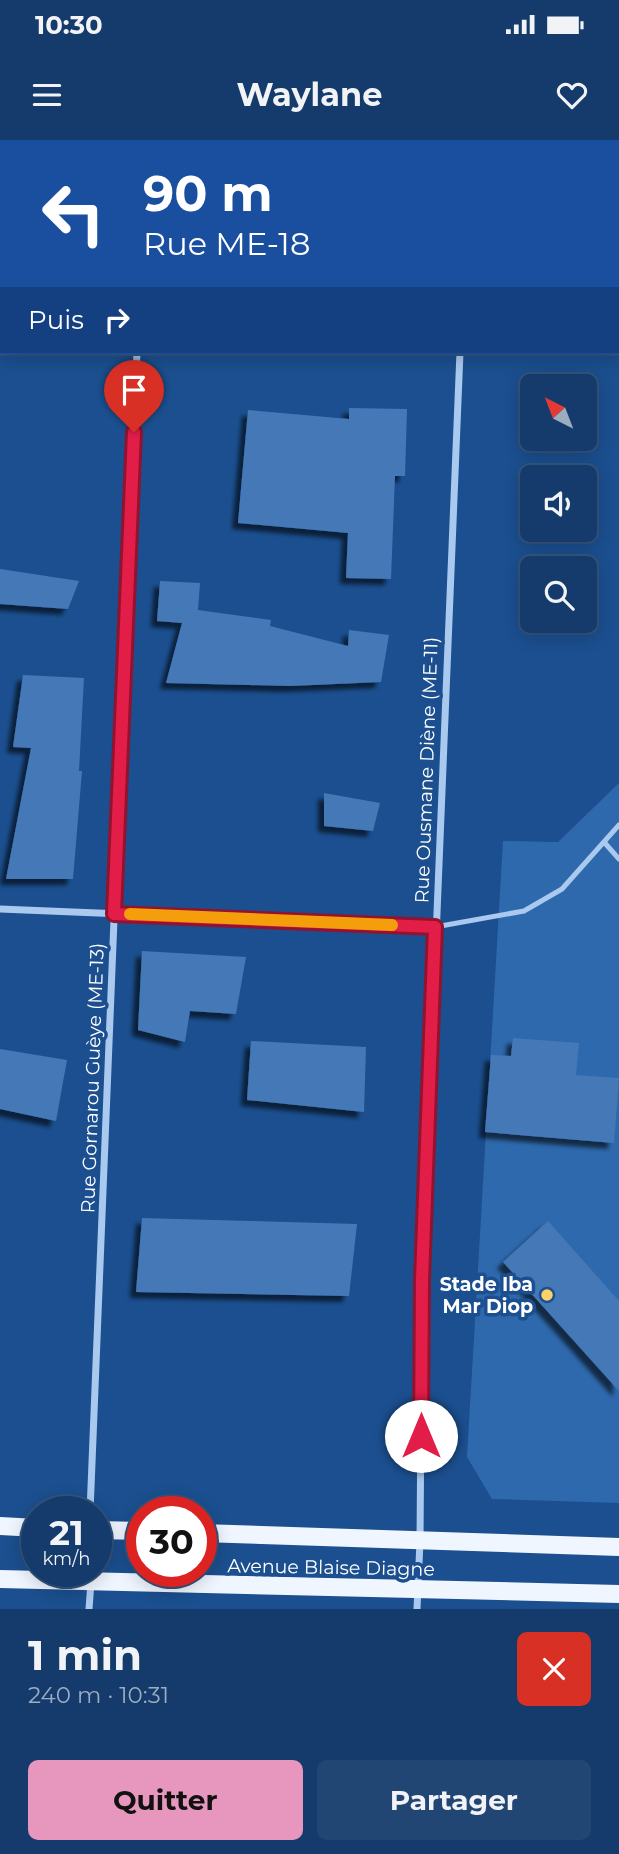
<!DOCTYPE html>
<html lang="fr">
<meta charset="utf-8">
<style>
body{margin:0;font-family:Montserrat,sans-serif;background:#214673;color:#f1f3f6;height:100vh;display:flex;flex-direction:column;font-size:26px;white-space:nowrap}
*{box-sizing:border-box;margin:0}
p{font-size:23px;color:#9dadc1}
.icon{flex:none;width:38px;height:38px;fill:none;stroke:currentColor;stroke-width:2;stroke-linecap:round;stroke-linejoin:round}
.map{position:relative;height:1469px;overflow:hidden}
.side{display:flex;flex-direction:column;background:#143b6b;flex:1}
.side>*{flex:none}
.banner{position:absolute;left:0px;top:0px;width:620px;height:214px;box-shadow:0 4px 18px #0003,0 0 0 2px #33557e;background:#1a4fa0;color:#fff;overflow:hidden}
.needle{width:46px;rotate:318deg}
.controls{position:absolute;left:520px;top:234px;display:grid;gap:14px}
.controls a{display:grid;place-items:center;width:77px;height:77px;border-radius:10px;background:#143b6b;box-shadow:0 4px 18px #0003,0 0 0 2px #33557e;font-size:35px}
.speed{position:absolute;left:21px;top:1356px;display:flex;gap:14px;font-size:35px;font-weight:700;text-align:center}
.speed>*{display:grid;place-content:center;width:91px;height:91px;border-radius:50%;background:#143b6b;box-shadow:0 4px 18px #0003,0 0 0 2px #33557e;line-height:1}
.speed small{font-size:18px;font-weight:400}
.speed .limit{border:10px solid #d22;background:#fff;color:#111}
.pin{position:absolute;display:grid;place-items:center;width:60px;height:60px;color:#fff;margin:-72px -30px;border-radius:50% 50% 50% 0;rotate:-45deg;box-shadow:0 0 7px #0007}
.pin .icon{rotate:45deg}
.me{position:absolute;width:77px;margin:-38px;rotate:0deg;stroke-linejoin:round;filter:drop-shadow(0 0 5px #0008)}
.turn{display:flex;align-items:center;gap:24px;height:147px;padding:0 28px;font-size:32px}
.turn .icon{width:91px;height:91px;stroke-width:2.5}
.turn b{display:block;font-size:49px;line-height:60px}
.then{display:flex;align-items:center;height:66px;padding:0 28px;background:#0003;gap:14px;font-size:26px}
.round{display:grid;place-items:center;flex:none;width:74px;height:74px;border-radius:10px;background:#214673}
.overview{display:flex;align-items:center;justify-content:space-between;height:119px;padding:0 28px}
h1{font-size:42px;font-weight:700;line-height:52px}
.action{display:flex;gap:14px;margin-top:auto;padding:14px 28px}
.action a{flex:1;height:80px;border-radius:10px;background:#e797bd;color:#111;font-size:28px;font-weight:700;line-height:80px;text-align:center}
.action a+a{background:#214673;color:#f1f3f6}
.status{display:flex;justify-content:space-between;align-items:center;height:49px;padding:0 35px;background:#143b6b;direction:ltr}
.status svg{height:19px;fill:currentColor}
header{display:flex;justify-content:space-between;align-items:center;height:91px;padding:0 28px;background:#143b6b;font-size:32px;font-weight:700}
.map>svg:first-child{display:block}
.green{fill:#2e69ad}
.building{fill:#4478b7;filter:url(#shadow)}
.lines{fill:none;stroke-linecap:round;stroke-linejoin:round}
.lane{stroke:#a9c9ee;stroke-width:5}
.street{stroke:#a9c9ee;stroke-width:7}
.primary{stroke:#f0f6ff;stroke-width:18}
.route-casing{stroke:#92132f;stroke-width:18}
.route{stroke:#e11d48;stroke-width:12}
.slow{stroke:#f59e0b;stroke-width:12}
.poi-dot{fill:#ffd166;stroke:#1b4f8f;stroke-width:2.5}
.labels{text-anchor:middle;stroke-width:7;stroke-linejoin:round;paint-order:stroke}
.street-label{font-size:19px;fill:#fff;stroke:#1b4f8f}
.poi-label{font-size:19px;font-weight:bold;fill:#fff;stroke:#1b4f8f;text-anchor:end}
</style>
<div class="status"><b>10:30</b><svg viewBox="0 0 49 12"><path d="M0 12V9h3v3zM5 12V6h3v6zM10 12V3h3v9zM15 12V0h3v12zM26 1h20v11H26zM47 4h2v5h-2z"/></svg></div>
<header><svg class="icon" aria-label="menu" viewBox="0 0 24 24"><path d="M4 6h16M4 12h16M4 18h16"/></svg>Waylane<svg class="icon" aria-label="heart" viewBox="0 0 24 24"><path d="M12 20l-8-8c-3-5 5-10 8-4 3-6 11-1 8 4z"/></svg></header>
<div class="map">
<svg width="619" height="1469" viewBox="0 0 619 1469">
<defs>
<filter id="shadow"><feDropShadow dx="-6" dy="6" stdDeviation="2" flood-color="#0009"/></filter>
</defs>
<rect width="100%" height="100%" fill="#1b4f8f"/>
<!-- green -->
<polygon class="green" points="619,643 619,1363 492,1359 467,1317 503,701 558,702"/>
<!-- building -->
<g class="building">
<polygon points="349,268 407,269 405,336 395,336 391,439 346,438 348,393 238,383 248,270 349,279"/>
<polygon points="0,429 79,441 68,469 0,464"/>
<polygon points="160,441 200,443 198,470 271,480 270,486 348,506 349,490 389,495 381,542 290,546 166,543 182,483 157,481"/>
<polygon points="23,535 84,538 79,631 82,631 73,739 6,739 31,608 13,607"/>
<polygon points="324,653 380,663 373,691 324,686"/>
<polygon points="142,811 246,817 236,874 190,871 185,902 138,890"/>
<polygon points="513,898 579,903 576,935 619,938 614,1003 485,992 491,915 511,916"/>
<polygon points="251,901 366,907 364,972 247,960"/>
<polygon points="0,909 67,920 56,981 0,969"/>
<polygon points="142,1078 357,1084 349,1156 136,1152"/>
<polygon points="548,1081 619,1161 619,1251 503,1122"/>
</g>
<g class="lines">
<!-- lane -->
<g class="lane">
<polyline points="604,702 619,719"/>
<polyline points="435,787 524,771 562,749 619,685"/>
</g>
<!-- street -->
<g class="street">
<polyline points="146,2 146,0"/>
<polyline points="469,2 469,0"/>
<polyline points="0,96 2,96"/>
<polyline points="0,769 435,787"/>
<polyline points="90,1372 137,212"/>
<polyline points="89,1469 91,1442"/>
<polyline points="417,1469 420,1401 422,1139 460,212"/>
</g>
<!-- primary -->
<g class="primary">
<polyline points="0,1386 37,1388"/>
<polyline points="96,1390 142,1391"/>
<polyline points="201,1393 619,1407"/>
<polyline points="0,1439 619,1454"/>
</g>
</g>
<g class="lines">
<defs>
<polyline id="route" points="134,292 114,774 435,787 422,1139 421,1296"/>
</defs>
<!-- route casing -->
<use href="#route" class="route-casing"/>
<!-- route -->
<use href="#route" class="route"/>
<!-- slow -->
<polyline class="slow" points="130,774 392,785"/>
</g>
<!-- markers -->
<circle class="poi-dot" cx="547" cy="1155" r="7"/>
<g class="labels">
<!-- street labels -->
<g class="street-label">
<text transform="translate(426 630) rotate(-88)" y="7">Rue Ousmane Diène (ME-11)</text>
<text transform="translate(92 938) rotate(-88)" y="7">Rue Gornarou Guèye (ME-13)</text>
<text transform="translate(331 1427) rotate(1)" y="7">Avenue Blaise Diagne</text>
</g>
<!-- poi labels -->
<g class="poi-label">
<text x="533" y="1151">Stade Iba<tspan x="533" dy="22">Mar Diop</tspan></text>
</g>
</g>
</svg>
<div class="controls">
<a><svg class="needle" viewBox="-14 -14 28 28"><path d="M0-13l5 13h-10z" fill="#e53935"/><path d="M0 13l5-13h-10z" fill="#9dadc1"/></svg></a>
<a><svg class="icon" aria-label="sound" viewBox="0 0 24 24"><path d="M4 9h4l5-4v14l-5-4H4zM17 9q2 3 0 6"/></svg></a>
<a><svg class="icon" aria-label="search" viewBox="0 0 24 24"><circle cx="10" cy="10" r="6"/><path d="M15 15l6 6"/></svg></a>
</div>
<div class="speed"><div>21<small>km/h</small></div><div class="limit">30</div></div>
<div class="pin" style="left:134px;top:292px;background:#d93025"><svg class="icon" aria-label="arrive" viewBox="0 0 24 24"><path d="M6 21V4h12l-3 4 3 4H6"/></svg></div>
<svg class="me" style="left:421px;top:1296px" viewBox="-20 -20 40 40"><circle r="19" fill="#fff"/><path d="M0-13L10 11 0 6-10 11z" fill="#e11d48"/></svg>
<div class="banner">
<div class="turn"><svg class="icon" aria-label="left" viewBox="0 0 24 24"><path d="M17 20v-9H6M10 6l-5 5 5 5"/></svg><div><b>90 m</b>Rue ME-18</div></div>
<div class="then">Puis<svg class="icon" aria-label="right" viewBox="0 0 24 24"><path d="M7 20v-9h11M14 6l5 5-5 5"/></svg></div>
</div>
</div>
<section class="side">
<div class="overview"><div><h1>1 min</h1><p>240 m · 10:31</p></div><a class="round" style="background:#d93025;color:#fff"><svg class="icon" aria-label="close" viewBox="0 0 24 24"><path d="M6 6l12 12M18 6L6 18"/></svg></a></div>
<div class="action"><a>Quitter</a><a>Partager</a></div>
</section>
